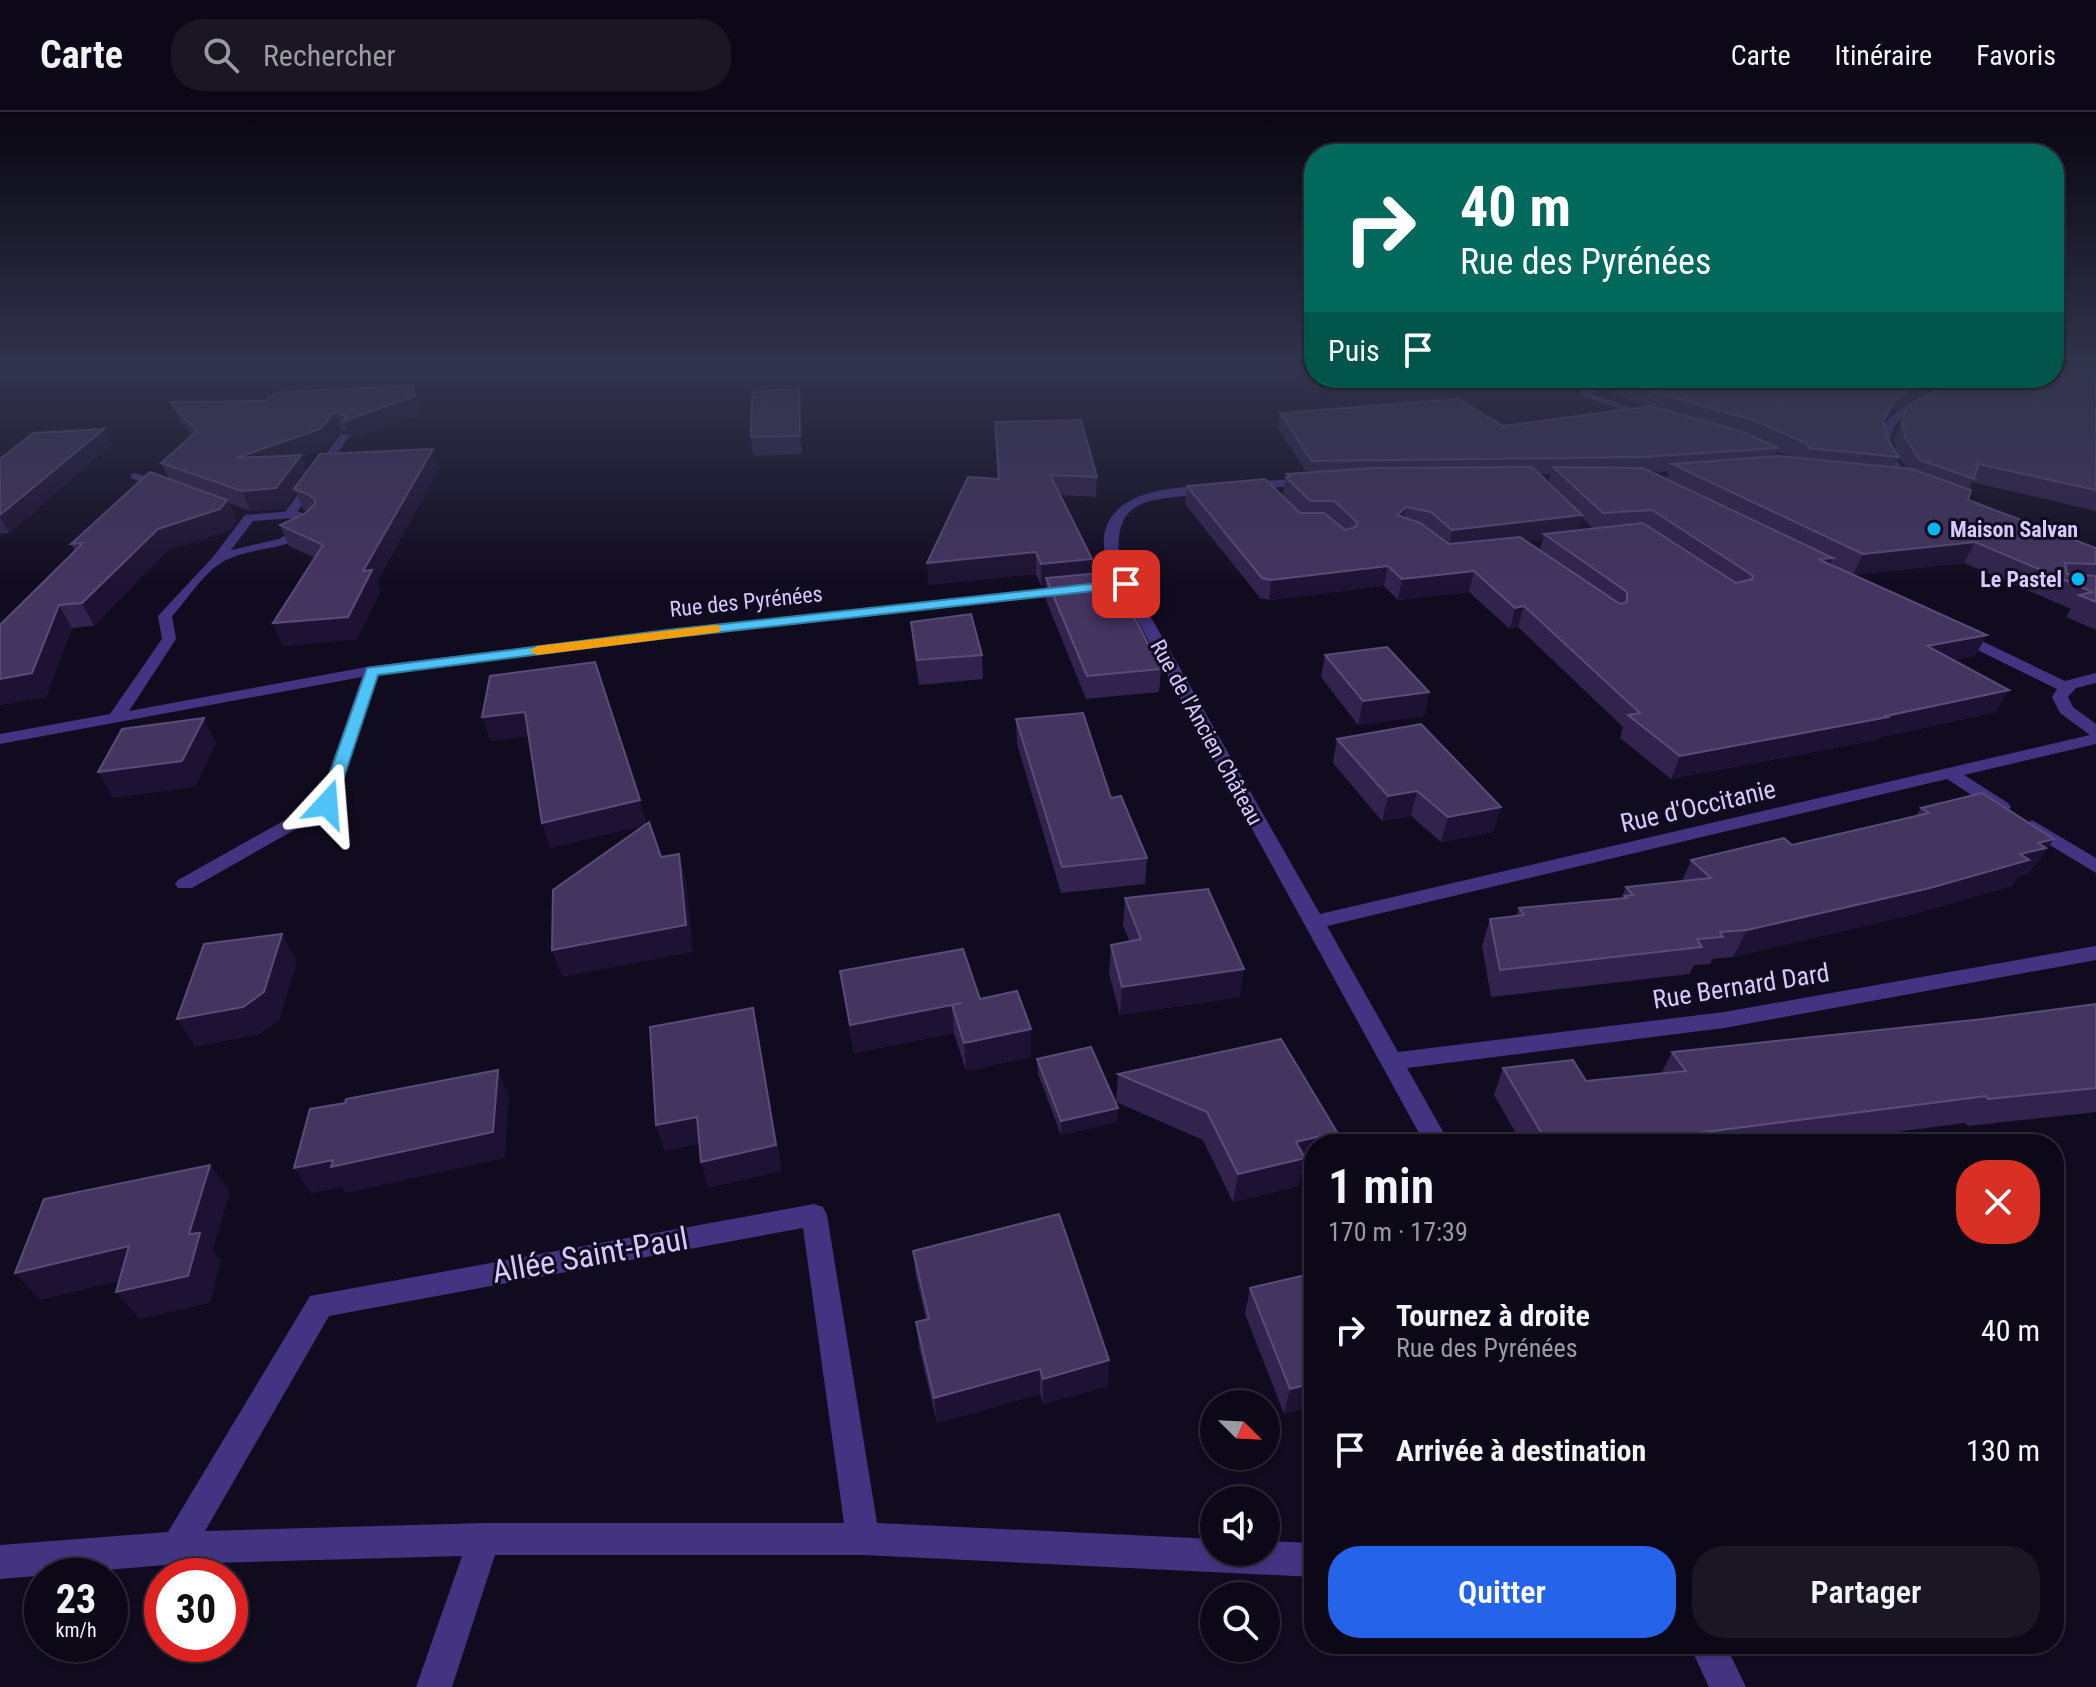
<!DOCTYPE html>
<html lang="fr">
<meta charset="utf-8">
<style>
body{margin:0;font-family:"Roboto Condensed",sans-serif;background:#1b1624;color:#f1f3f6;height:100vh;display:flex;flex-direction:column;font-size:30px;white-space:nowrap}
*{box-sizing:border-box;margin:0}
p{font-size:26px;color:#9a9aa1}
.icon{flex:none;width:44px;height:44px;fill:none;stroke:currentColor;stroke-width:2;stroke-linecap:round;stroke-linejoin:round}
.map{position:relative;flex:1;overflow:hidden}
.details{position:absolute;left:1304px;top:1022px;width:760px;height:520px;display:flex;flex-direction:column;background:#0d0817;border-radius:32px;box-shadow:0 2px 6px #0004,0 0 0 2px #2d2936}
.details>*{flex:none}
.banner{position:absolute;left:1304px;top:32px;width:760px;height:244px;border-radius:32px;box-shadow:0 2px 6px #0004,0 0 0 2px #2d2936;background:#00695c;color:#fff;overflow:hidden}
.needle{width:52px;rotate:114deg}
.buttons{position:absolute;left:1200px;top:1278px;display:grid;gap:16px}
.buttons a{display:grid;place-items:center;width:80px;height:80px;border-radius:50%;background:#0d0817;box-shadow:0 2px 6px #0004,0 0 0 2px #2d2936;font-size:40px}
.speed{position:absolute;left:24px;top:1446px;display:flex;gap:16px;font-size:40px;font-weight:700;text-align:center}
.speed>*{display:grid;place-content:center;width:104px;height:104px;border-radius:50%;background:#0d0817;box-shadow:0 2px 6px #0004,0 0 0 2px #2d2936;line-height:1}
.speed small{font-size:20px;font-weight:400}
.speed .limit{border:12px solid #d22;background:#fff;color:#111}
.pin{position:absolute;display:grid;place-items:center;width:68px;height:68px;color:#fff;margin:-34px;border-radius:16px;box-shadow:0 4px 12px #0006}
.me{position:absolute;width:88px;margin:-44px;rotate:19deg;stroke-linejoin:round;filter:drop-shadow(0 0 6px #0008)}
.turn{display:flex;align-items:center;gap:28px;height:168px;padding:0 24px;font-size:36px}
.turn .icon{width:104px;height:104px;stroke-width:2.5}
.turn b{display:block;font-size:56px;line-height:68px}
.then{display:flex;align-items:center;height:76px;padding:0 24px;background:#0003;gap:16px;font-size:30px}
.round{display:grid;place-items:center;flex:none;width:84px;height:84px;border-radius:32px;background:#1b1624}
.summary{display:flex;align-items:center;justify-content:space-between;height:136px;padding:0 24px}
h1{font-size:48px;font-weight:600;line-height:60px}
.cta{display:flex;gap:16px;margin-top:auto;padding:16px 24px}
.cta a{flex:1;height:92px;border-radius:32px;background:#2563eb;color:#fff;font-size:32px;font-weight:600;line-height:92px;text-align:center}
.cta a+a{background:#1b1624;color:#f1f3f6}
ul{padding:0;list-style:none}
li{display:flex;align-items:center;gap:24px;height:120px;padding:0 24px}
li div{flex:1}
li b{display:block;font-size:30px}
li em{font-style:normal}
header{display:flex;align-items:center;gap:48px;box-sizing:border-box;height:112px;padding:0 40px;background:#0d0817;border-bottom:2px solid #2d2936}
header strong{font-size:38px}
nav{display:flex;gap:44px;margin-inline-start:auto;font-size:28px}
.search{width:560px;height:72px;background:#1b1624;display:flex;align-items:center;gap:20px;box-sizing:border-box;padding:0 28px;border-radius:32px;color:#9a9aa1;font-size:30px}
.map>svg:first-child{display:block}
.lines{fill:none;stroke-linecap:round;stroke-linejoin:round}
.service{fill:#423480;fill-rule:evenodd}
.minor{fill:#423480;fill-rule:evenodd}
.wall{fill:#31234d;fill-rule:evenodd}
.shaded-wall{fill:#1d1233}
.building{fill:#433460;stroke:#5a4c79;stroke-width:2}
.route{fill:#4fc3f7;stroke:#337fa1;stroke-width:2}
.slow{fill:#f59e0b}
.poi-dot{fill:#00b6f4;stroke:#110b1f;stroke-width:3}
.labels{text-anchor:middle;stroke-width:6;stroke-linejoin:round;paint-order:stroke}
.far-poi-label{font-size:22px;font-weight:bold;fill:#d7c9ff;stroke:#110b1f;text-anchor:start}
.far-street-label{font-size:22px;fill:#d7c9ff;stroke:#110b1f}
.street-label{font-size:26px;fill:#d7c9ff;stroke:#110b1f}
.near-street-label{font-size:32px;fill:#d7c9ff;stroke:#110b1f}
</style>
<header>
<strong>Carte</strong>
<div class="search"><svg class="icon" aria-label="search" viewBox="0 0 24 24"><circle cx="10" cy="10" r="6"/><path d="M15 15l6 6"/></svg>Rechercher</div>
<nav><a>Carte</a><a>Itinéraire</a><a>Favoris</a></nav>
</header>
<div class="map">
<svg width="2096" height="1575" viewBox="0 0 2096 1575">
<rect width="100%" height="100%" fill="#110b1f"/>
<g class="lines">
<!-- service -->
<g class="service">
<polygon points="341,321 350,323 293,406 285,406 283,403"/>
<polygon points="135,361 173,374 175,377 169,381 131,366 131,362"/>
</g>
<!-- minor -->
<g class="minor">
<polygon points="1630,266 1651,266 1590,281 1651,303 1651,307 1580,283 1582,275"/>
<path d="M1963,266h13c-23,18 -96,31 -84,72 3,12 13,22 20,32l-10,2c-7,-10 -17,-20 -21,-32 -13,-40 55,-61 82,-74z"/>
<polygon points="1310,366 1314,368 1314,372 1247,378 1241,374 1247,370"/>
<path d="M1211,373l6,4 -2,3c-52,10 -106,-4 -95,71l200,351 770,-179 -30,-22 -8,-16 5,-8 -106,-52v-6h10l104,50 31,-8v10l-20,5 -8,9 5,10 23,17v20l-132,31 44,28 3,4 -3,4h-12l-49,-32 -620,147 71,126 326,-40 372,-66v14l-372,68 -317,40 43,76h-25l-319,-581c-1,-10 -4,-22 -1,-32 12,-43 71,-43 106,-46z"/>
<path d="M293,399l20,4 8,7c-26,31 -64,22 -97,39 -21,12 -36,38 -52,55l4,23 -47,72 243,-45 295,-36 406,-44 7,4 -7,4 -406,44 -289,37 -45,133 -141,80h-14l-3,-4 3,-4 141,-79 43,-124 -362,67v-10l110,-20 52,-75 -4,-23 55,-59 32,-42zM293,406l14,4 -28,17 -48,11 22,-29z"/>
<polygon points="2032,708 2096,746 2096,761 2025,718 2023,714"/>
<path d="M814,1092l9,3 4,8 50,308 337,16v13h52v-11l48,2v34l-451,-22h-368l-43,132h-36l46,-131 -285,8 -177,15v-34l168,-13 142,-236zM803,1116l41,295h-360l-279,8 124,-215z"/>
<polygon points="1689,1532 1725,1532 1746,1575 1709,1575"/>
</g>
</g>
<!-- wall -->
<g class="wall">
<path d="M2096,254v145l-124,-29 -3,8 -1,10 128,48v82l-30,-13 5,-8 -107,-46 -111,12 -23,-11v1l145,91 -22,4 43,52 -119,26 -1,2 -205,39 -51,-41 3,-11 -105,-100 -8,2 -41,-37 -71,8 -14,-14 -115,14 -9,-2 -75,-94 2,-18 113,27 -17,-18 3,-18 1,-3 20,-1 -29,-45 2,-15 223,13 143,-19 -37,-15 3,-14 -24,5 -12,-5h478zM1954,269l-48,29 -12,28 3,16 -10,-16 -3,-14 5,-10 44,-27zM1777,339l14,6 -16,-1zM1899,345l7,11 -12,-1zM1669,359l-2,8 -15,-7zM1539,362h12l-2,9zM1582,405l12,12 -16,1zM1543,427l-3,11 -15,-9z"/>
<polygon points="170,290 419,291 421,302 351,327 348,320 342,318 327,335 301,345 307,359 433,337 439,356 377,470 380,480 357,527 283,534 273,511 315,446 289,434 280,413 304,402 307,399 303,397 296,380 285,396 250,399 229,391 237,409 230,418 168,438 94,514 72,516 46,585 0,593 0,513 75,439 71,432 169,367 161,351 192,323 178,307"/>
<polygon points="801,295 802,342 753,344 751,325"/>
<polygon points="995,310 1097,365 1096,385 1060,383 1092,447 1092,462 1161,557 1159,580 1086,587 1046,488 1046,474 1041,474 1036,462 928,473 998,367"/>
<polygon points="104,317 112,332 9,421 0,422 0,347"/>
<polygon points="911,510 982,543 983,567 919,573 913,534"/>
<polygon points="1325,543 1429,580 1424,604 1358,613 1321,565"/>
<polygon points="1016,607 1147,746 1145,772 1061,781 1017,632"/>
<polygon points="1337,627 1501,695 1493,720 1441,730 1411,704 1382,709 1333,651"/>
<polygon points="1921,696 2036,753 2034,754 2028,762 2018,765 2011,774 1914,802 1733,845 1712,847 1710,852 1694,853 1689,862 1491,885 1482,834 1490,807 1516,804 1519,796 1621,787 1626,775 1682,769 1691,748 1792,733 1916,704"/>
<polygon points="1125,786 1240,885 1120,903 1109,861 1111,833 1130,830 1123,814"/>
<polygon points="840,859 980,887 1031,945 966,959 954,921 854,941"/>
<polygon points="2096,892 2096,1000 1968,1014 1965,1011 1805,1032 1522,1032 1494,983 1503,956 1586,969 1661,962 1672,940 1983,907"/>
<polygon points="1037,947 1118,996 1117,1010 1061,1023 1038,962"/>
<polygon points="1118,962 1337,1020 1334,1032 1314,1032 1303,1055 1298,1074 1233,1090 1203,1028 1116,990"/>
<polygon points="913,1139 1108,1274 1043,1292 1040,1282 937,1311 919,1236 916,1210 926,1208 916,1165"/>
<polygon points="1314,1161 1314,1295 1284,1302 1245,1202 1250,1176"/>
</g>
<!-- shaded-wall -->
<g class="shaded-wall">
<polygon points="1589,266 1612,266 1588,271"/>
<polygon points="1929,266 1965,266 1933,275 1889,302 1876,326 1883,309 1897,286"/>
<polygon points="413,273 421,302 351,327 344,309"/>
<polygon points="799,277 801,295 802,342 800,324"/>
<polygon points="335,300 342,318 327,335 301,345 308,362 294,377 296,380 285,396 250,399 242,379 236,346"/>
<polygon points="104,317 112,332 9,421 0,405 0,403"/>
<polygon points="433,337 439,356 377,470 380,480 357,527 283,534 273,511 363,459"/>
<polygon points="227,388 237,409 230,418 168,438 94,514 82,491 158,417"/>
<polygon points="1406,395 1403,414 1397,403"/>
<polygon points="1582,403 1576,423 1544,422 1543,427 1448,438 1452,418"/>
<polygon points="1975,430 1964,451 1853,463 1863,442"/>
<polygon points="1036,440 1036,462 928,473 927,451"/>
<polygon points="1833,446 1824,466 1818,447"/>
<polygon points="1092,447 1091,469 1046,466 1046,474 1041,474 1041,452"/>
<polygon points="1388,454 1384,474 1269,488 1271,468"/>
<polygon points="1474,459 1469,480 1398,488 1402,467"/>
<polygon points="59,493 72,516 46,585 0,593 0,567"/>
<polygon points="1524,494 1518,515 1510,517 1515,496"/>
<polygon points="1987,523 1975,544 1916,556 1927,534"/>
<polygon points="2009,578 1996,600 1877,626 1876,628 1671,667 1680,644"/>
<polygon points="1429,580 1424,604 1358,613 1363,589"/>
<polygon points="525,600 532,624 490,629 482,605"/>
<polygon points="204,606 216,631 195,675 113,686 98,660"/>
<polygon points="1417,679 1411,704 1382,709 1388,684"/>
<polygon points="640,688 647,713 550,736 542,711"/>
<polygon points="1501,695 1493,720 1441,730 1448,705"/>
<polygon points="2054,727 2036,753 2034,754 2028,762 2018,765 2011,774 1914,802 1733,845 1747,818"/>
<polygon points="679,742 686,768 693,840 562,865 552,838"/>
<polygon points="282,822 297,850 280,907 260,922 195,935 177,907"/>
<polygon points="1244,857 1240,885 1120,903 1122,875"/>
<polygon points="962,891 952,893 954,921 854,941 850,913"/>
<polygon points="753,896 758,921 782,1059 708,1076 701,1050"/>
<polygon points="1031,917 1031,945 966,959 964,931"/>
<polygon points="498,958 509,984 505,1046 346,1081 342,1075 311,1081 294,1056"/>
<polygon points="1118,996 1117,1010 1061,1023 1061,1009"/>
<polygon points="697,1005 704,1031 664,1039 656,1013"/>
<polygon points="1337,1020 1334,1032 1314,1032 1314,1052 1303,1055 1298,1074 1233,1090 1238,1062 1296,1030"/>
<polygon points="210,1053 230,1080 213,1138 221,1148 210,1191 140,1207 116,1180 189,1122"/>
<polygon points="129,1134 152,1161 41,1188 15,1161"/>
<polygon points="1109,1248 1108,1274 1043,1292 1043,1267"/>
<polygon points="1040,1257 1040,1282 937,1311 934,1286"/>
<polygon points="1314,1271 1314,1295 1284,1302 1290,1277"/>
</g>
<!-- building -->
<g class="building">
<polygon points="2054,254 2096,254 2096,378 1978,352 1974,367 1920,348 1905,325 1902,309 1906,298 1915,289 1960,266 2054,266"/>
<polygon points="1618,266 1929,266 1897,286 1883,309 1887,326 1899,345 1809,336 1807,332 1756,309 1647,278"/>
<polygon points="413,273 415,284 344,309 346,304 335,300 320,317 236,346 301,343 276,376 242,379 161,351 197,319 170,290 265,289 275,281"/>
<polygon points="799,277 800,324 751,325 752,280"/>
<polygon points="1459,287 1503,314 1651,294 1746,321 1778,336 1643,345 1312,349 1280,301"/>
<polygon points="1081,308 1097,365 1050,363 1092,447 1041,452 1036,440 927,451 968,365 999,367 995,310"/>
<polygon points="104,317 0,403 0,347 33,321"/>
<polygon points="433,337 363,459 372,458 348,505 273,511 323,433 280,413 304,402 315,392 315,387 307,382 294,377 320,342"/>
<polygon points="1779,344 1912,357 1971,378 1968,388 2096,436 2096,452 2065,451 2067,462 2096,464 2096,490 2079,483 2093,480 1975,430 1863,442 1672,352"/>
<polygon points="1532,355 1582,403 1452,418 1431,400 1406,395 1397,403 1420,411 1449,432 1520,425 1620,492 1627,490 1627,480 1544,422 1643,411 1736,471 1753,467 1752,463 1652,398 1603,401 1553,355 1643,356 1833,446 1818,447 1987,523 1927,534 2009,578 1886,604 1888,605 1680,644 1628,603 1640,601 1524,494 1515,496 1474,459 1402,467 1388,454 1271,468 1262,466 1187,374 1265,367 1300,401 1324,401 1345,418 1356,415 1357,410 1334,389 1310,389 1286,365 1290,364 1287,362 1373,356"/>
<polygon points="150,360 227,388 220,397 158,417 82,491 59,493 32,561 0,567 0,513 83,431 71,432"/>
<polygon points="1111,460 1161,557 1087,564 1046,466"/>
<polygon points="971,502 982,543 917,548 911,510"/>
<polygon points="1387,535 1429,580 1363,589 1325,543"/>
<polygon points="595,550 640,688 542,711 525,600 482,605 490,564"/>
<polygon points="1083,601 1111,686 1121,684 1147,746 1062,755 1016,607"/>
<polygon points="204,606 182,649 98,660 122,617"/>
<polygon points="1421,612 1501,695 1448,705 1417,679 1388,684 1337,627"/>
<polygon points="1982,681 2054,727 2038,731 2046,736 2020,742 2029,748 1930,776 1747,818 1720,820 1723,825 1697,827 1702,835 1500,858 1490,807 1524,803 1519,796 1627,786 1625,784 1633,783 1626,775 1711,766 1691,748 1784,726 1792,733 1929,701 1921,696"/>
<polygon points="649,710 661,745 679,742 686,813 552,838 553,778"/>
<polygon points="1208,777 1244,857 1122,875 1111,833 1141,827 1125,786"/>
<polygon points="282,822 264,880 243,895 177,907 204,832"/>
<polygon points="963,837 980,887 1017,879 1031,917 964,931 952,893 962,891 850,913 840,859"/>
<polygon points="2096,892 2096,976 1988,987 1986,984 1611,1032 1548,1032 1503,956 1573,948 1586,969 1686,959 1672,940 1983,907"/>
<polygon points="753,896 776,1033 701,1050 697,1005 656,1013 650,915"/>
<polygon points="1281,927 1337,1020 1296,1030 1305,1046 1238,1062 1207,1000 1118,962"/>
<polygon points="1091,935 1118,996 1061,1009 1037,947"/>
<polygon points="498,958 493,1020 331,1055 333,1048 294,1056 310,997 345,991 346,987"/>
<polygon points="210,1053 189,1122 200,1121 188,1164 116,1180 129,1134 15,1161 44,1087"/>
<polygon points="1059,1102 1109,1248 1043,1267 1040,1257 934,1286 916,1210 929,1207 913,1139"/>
<polygon points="1314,1161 1314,1271 1290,1277 1250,1176"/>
</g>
<!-- sky -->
<linearGradient id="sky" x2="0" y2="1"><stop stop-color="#090611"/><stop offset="0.54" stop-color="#32344d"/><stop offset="1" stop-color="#32344d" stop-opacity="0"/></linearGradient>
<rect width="2096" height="474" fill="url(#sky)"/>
<!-- route -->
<polygon class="route" points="1126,468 1130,469 1130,475 667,526 378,563 335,692 327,697 319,692 367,556 667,518"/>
<!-- slow -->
<polygon class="slow" points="715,513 720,514 720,520 537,543 530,539 537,534"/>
<!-- markers -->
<g class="poi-dot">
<circle cx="1934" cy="417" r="8"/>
<circle cx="2078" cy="467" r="8"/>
</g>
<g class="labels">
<!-- far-poi labels -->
<g class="far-poi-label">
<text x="1950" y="425">Maison Salvan</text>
<text x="2062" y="475" text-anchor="end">Le Pastel</text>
</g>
<!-- far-street labels -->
<g class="far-street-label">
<text transform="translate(746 489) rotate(-6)" y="8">Rue des Pyrénées</text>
<text transform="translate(1207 620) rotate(61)" y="8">Rue de l'Ancien Château</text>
</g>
<!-- street labels -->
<g class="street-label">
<text transform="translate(1698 694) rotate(-13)" y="9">Rue d'Occitanie</text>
<text transform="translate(1741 874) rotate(-9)" y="9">Rue Bernard Dard</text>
</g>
<!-- near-street labels -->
<g class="near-street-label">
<text transform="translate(590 1143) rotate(-10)" y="11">Allée Saint-Paul</text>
</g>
</g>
</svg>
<div class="buttons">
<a><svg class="needle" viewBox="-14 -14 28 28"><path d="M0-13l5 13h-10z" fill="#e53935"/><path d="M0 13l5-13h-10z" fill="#9a9aa1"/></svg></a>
<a><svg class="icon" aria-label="sound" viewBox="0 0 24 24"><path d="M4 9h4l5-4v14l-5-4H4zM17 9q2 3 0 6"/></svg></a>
<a><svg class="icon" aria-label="search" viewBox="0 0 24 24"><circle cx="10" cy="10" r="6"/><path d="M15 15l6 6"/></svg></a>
</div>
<div class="speed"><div>23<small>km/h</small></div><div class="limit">30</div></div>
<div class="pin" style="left:1126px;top:472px;background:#d93025"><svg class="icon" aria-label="arrive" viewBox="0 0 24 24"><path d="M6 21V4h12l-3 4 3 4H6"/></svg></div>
<svg class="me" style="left:327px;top:692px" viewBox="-20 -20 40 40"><path d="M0-17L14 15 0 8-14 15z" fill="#4fc3f7" stroke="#fff" stroke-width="4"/></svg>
<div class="banner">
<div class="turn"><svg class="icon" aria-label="right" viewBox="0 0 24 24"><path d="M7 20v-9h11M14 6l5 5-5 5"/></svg><div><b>40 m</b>Rue des Pyrénées</div></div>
<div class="then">Puis<svg class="icon" aria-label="arrive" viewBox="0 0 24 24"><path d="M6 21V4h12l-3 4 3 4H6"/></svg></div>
</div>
<section class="details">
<div class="summary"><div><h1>1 min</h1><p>170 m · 17:39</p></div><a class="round" style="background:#d93025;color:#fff"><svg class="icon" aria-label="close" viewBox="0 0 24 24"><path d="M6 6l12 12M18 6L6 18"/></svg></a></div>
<ul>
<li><svg class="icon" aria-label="right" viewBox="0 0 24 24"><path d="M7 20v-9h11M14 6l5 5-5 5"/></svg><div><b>Tournez à droite</b><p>Rue des Pyrénées</p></div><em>40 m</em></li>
<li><svg class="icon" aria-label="arrive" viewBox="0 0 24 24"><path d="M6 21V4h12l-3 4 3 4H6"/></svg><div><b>Arrivée à destination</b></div><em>130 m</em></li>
</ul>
<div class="cta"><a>Quitter</a><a>Partager</a></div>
</section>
</div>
